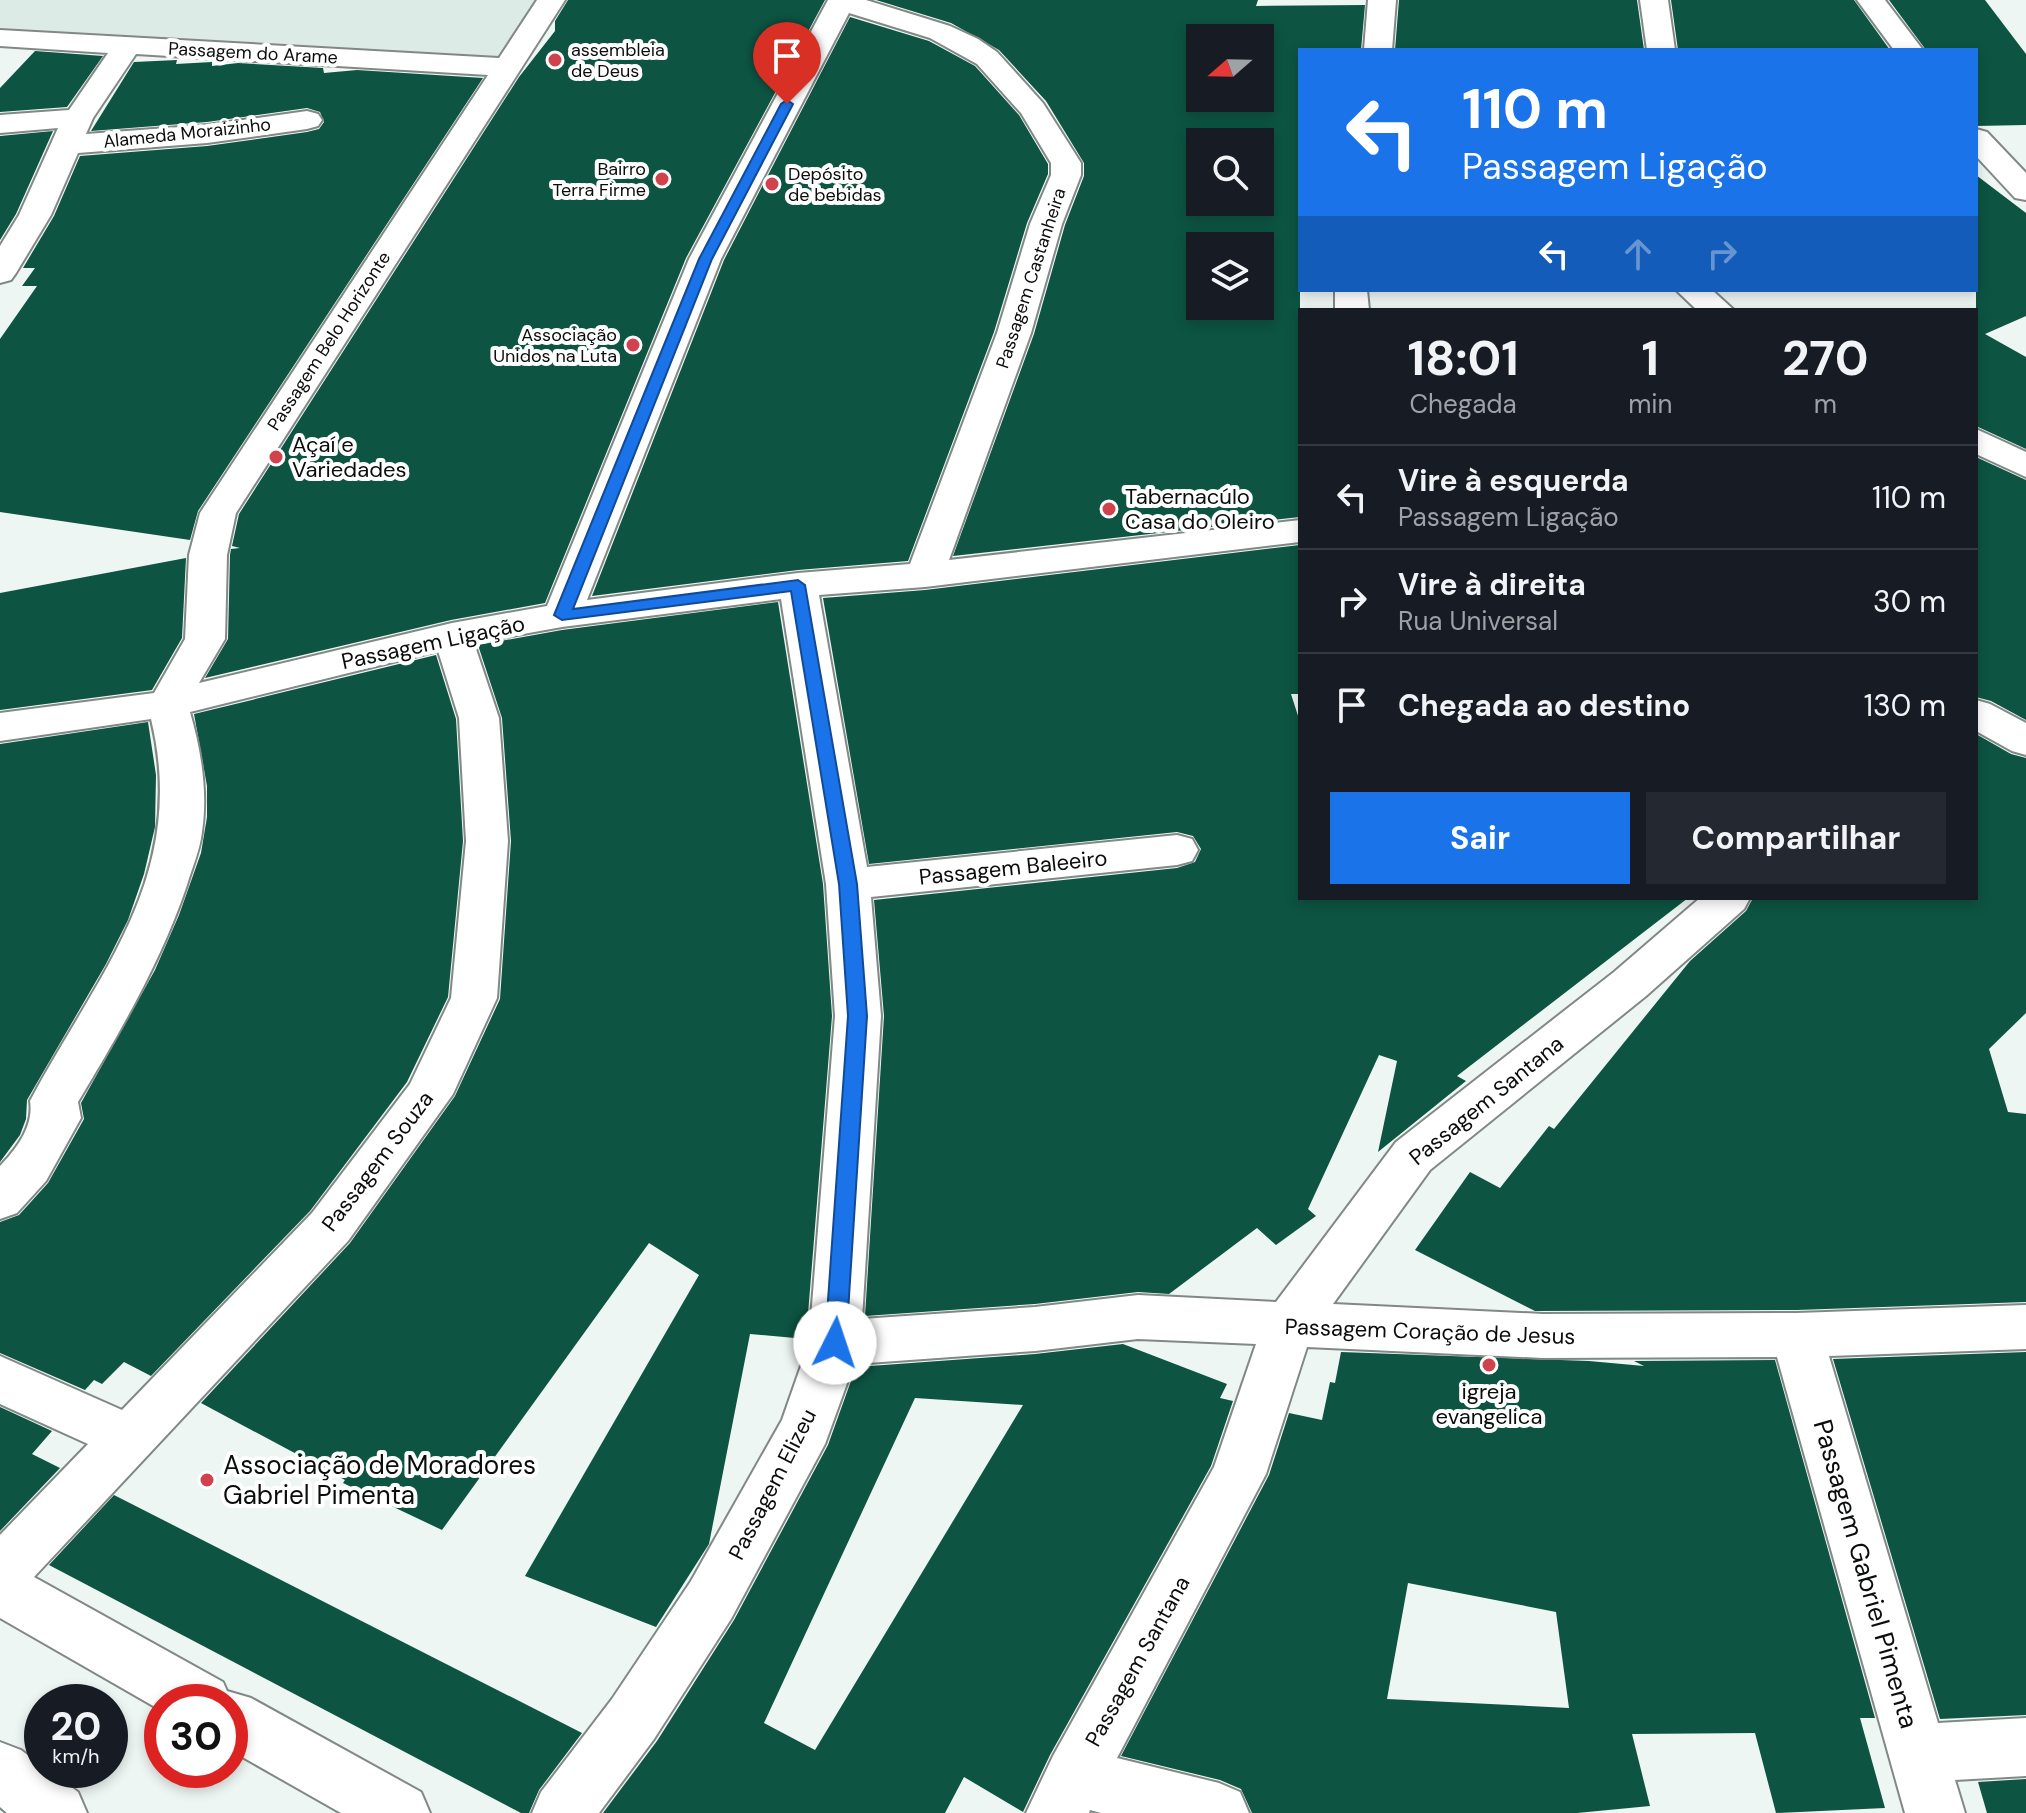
<!DOCTYPE html>
<html lang="pt">
<meta charset="utf-8">
<style>
body{margin:0;font-family:"DM Sans",sans-serif;background:#242831;color:#f1f3f6;height:100vh;display:flex;flex-direction:column;font-size:30px;white-space:nowrap}
*{box-sizing:border-box;margin:0}
p{font-size:26px;color:#9ea1a6}
.icon{flex:none;width:44px;height:44px;fill:none;stroke:currentColor;stroke-width:2;stroke-linecap:round;stroke-linejoin:round}
.map{position:relative;flex:1;overflow:hidden}
.sheet{position:absolute;left:1298px;top:308px;width:680px;height:592px;display:flex;flex-direction:column;background:#171b24;border-radius:0px;box-shadow:0 4px 12px #0003}
.sheet>*{flex:none}
.guide{position:absolute;left:1298px;top:48px;width:680px;height:244px;border-radius:0px;box-shadow:0 4px 12px #0003;background:#1a73e8;color:#fff;overflow:hidden}
.needle{width:52px;rotate:250deg}
.controls{position:absolute;left:1186px;top:24px;display:grid;gap:16px}
.controls a{display:grid;place-items:center;width:88px;height:88px;border-radius:0px;background:#171b24;box-shadow:0 4px 12px #0003;font-size:40px}
.speed{position:absolute;left:24px;top:1684px;display:flex;gap:16px;font-size:40px;font-weight:700;text-align:center}
.speed>*{display:grid;place-content:center;width:104px;height:104px;border-radius:50%;background:#171b24;box-shadow:0 4px 12px #0003;line-height:1}
.speed small{font-size:20px;font-weight:400}
.speed .limit{border:12px solid #d22;background:#fff;color:#111}
.pin{position:absolute;display:grid;place-items:center;width:68px;height:68px;color:#fff;margin:-82px -34px;border-radius:50% 50% 50% 0;rotate:-45deg;box-shadow:0 0 8px #0007}
.pin .icon{rotate:45deg}
.me{position:absolute;width:88px;margin:-44px;rotate:4deg;stroke-linejoin:round;filter:drop-shadow(0 0 6px #0008)}
.turn{display:flex;align-items:center;gap:28px;height:168px;padding:0 32px;font-size:36px}
.turn .icon{width:104px;height:104px;stroke-width:2.5}
.turn b{display:block;font-size:56px;line-height:68px}
.lanes{display:flex;align-items:center;height:76px;padding:0 32px;background:#0003;justify-content:center;gap:40px;direction:ltr}
.lanes .off{opacity:.35}
.eta{display:flex;justify-content:space-evenly;align-items:center;height:136px;text-align:center}
.eta b{font-size:48px;font-weight:700;line-height:56px}
.button{display:flex;gap:16px;margin-top:auto;padding:16px 32px}
.button a{flex:1;height:92px;border-radius:0px;background:#1a73e8;color:#fff;font-size:32px;font-weight:700;line-height:92px;text-align:center}
.button a+a{background:#242831;color:#f1f3f6}
ul{padding:0;list-style:none}
li{display:flex;align-items:center;gap:24px;height:104px;padding:0 32px;border-top:2px solid #363941}
li div{flex:1}
li b{display:block;font-size:30px}
li em{font-style:normal}
.map>svg:first-child{display:block}
.built{fill:#dcebe6}
.building{fill:#0d5442;fill-rule:evenodd}
.lines{fill:none;stroke-linecap:round;stroke-linejoin:round}
.street-casing{stroke:#818885;stroke-width:4}
.street{fill:#fff;fill-rule:evenodd}
.route{fill:#1a73e8;stroke:#114b97;stroke-width:2}
.poi-dot{fill:#d2424c;stroke:#fff;stroke-width:3}
.labels{text-anchor:middle;stroke-width:8;stroke-linejoin:round;paint-order:stroke}
.far-poi-label{font-size:18px;fill:#0b0d0c;stroke:#fff;text-anchor:start}
.far-street-label{font-size:18px;fill:#0b0d0c;stroke:#fff}
.poi-label{font-size:22px;fill:#0b0d0c;stroke:#fff;text-anchor:start}
.street-label{font-size:22px;fill:#0b0d0c;stroke:#fff}
.near-poi-label{font-size:26px;fill:#0b0d0c;stroke:#fff;text-anchor:start}
.near-street-label{font-size:26px;fill:#0b0d0c;stroke:#fff}
</style>
<div class="map">
<svg width="2026" height="1813" viewBox="0 0 2026 1813">
<rect width="100%" height="100%" fill="#eef6f3"/>
<!-- built -->
<polygon class="built" points="0,0 548,0 507,66 0,29"/>
<!-- building -->
<g class="building">
<polygon points="568,0 825,0 686,258 545,603 451,620 205,678 228,639 230,555 231,549 240,548 232,546 239,514 519,77 555,31 555,21"/>
<path d="M876,0h382l-2,6 109,-1 -4,45h-61v467l-347,39 81,-222 31,-109 19,-49v-13l-38,-62 -47,-51 -48,-27zM1200,38h60v60h-60zM1200,142h60v60h-60zM1200,246h60v60h-60z"/>
<polygon points="1399,0 1637,0 1644,50 1395,50"/>
<polygon points="1671,0 1854,0 1890,50 1678,50"/>
<polygon points="1889,0 1985,0 2026,54 2026,125 1976,126 1976,50 1926,50"/>
<polygon points="850,17 929,41 975,66 1019,115 1048,164 1048,174 1027,223 994,332 908,561 798,570 592,596 724,260"/>
<polygon points="35,51 103,56 67,107 0,112 0,88"/>
<polygon points="177,60 176,64 212,62 212,66 238,63 323,68 324,73 357,70 483,78 198,511 190,540 0,512 0,339 37,286 22,286 35,268 23,268 54,216 80,156 207,146 307,132 319,129 324,122 320,112 307,108 207,122 91,131 134,62"/>
<polygon points="53,131 16,214 0,240 0,136"/>
<polygon points="1976,175 2026,213 2026,316 1985,334 2026,357 2026,449 1976,426"/>
<polygon points="1976,457 2026,480 2026,720 1991,701 1976,697"/>
<polygon points="1300,545 1300,694 1291,694 1300,722 1300,898 1688,898 1457,1076 1466,1081 1378,1152 1397,1061 1379,1055 1308,1209 1316,1216 1276,1245 1257,1228 1169,1294 1138,1292 1035,1304 865,1316 884,1016 874,900 1177,868 1195,862 1201,849 1193,836 1177,832 869,864 823,598 925,590"/>
<polygon points="186,558 182,638 152,690 0,710 0,593"/>
<polygon points="778,602 823,884 832,1016 806,1339 750,1334 709,1544 656,1627 525,1576 699,1275 649,1243 442,1530 343,1483 345,1480 201,1403 350,1243 455,1096 500,999 511,841 502,718 478,645 562,630"/>
<polygon points="436,655 456,719 463,841 448,997 407,1082 310,1211 151,1376 124,1362 102,1384 94,1380 85,1390 0,1353 0,1222 19,1215 48,1183 84,1119 81,1103 155,970 179,915 201,853 207,817 207,786 194,714"/>
<polygon points="148,722 156,775 155,827 144,874 128,920 106,964 27,1100 26,1119 20,1135 0,1162 0,744"/>
<polygon points="1976,734 2011,754 2026,758 2026,1013 1989,1049 2008,1112 2026,1114 2026,1302 1797,1310 1535,1311 1415,1250 1470,1172 1500,1188 1549,1126 1554,1129 1690,961 1746,911 1753,898 1976,898"/>
<path d="M1123,1344l104,40 -7,14 13,3 -22,65 -161,289 -27,57 -59,-35 -19,36h-342l54,-72 77,-121 94,-175 28,-78 179,-13zM915,1398l108,7 -208,345 -51,-27z"/>
<path d="M1341,1352l248,9 55,5 -10,-5 141,-1 100,358h-15l25,90 -109,5 -21,-80 -123,1 18,72 -73,7h-325l-11,-24 -21,-9 -99,-24 148,-281 20,-62 33,7 8,-38 5,1zM1408,1583l148,29 13,96 -182,-9z"/>
<polygon points="2026,1352 2026,1715 1940,1719 1833,1359"/>
<polygon points="0,1407 52,1431 32,1454 60,1468 0,1531"/>
<polygon points="114,1495 582,1733 539,1790 529,1813 521,1813 49,1565"/>
<polygon points="2026,1779 2026,1813 1987,1813 1978,1782"/>
</g>
<g class="lines">
<defs>
<g id="street">
<path d="M537,0h28l-329,513 -9,42 -2,84 -26,44 253,-60 95,-17 142,-347 139,-259h38l84,26 28,13 19,13 46,51 38,60v12l-19,49 -31,109 -82,227 351,-40v22l-375,45 -106,8 48,272 310,-32 15,4 6,11 -6,11 -15,4 -306,32 10,119 -19,303 173,-12 103,-12 138,7 120,-160 218,-170 86,-74h50l-6,11 -98,87 -216,174 -97,134 210,10 254,-1 229,-8v44l-197,7 109,367 88,-5v58l-71,4 10,33h-60l-128,-456 -234,1 -236,-11 -41,127 -149,284 102,25 21,9 9,21h-148l-11,-3 -1,3h-63l27,-57 161,-289 42,-123 -118,-5 -103,12 -181,13 -29,80 -94,175 -77,120 -55,74h-67l9,-21 71,-93 79,-118 91,-161 27,-77 26,-327 -9,-132 -45,-285 -219,28 -88,16 25,75 9,123 -11,157 -44,96 -105,147 -314,336 189,105 4,9 24,7 170,94 9,21h-89l-111,-63v-48h-68v9l-162,-93v-83l88,-91 -88,-40v-48l122,54 190,-197 98,-129 41,-86 15,-157 -7,-123 -21,-67 -248,61c11,38 18,80 12,120 -2,18 -10,36 -15,53 -26,77 -67,147 -109,217l3,16 -35,63 -29,32 -17,6v-53c17,-18 34,-40 30,-65 68,-128 159,-225 121,-382l-151,22v-28l154,-20 31,-54 4,-84 11,-42 288,-438 -352,-21 -43,64 -7,16 121,-9 100,-14 11,3 4,6 -4,6 -11,3 -100,14 -129,10 -27,62 -35,58 -5,7 -11,3v-37l19,-31 39,-87 -58,5v-18l69,-5 39,-57 -108,-7v-16l499,28zM849,13l81,25 47,26 44,49 30,50v12l-21,49 -33,109 -87,231 -112,9 -211,27 134,-341z"/>
<polygon points="1368,0 1396,0 1392,50 1364,50"/>
<polygon points="1640,0 1668,0 1675,50 1647,50"/>
<polygon points="1857,0 1885,0 1923,50 1894,50"/>
<polygon points="1976,129 1987,132 2026,173 2026,200 2015,198 1976,156"/>
<polygon points="1335,290 1367,290 1369,310 1335,310"/>
<polygon points="1676,290 1712,290 1734,310 1697,310"/>
<polygon points="1976,429 2026,452 2026,477 1976,454"/>
<polygon points="1976,700 1990,704 2026,723 2026,755 2012,751 1976,731"/>
<polygon points="0,1742 21,1750 42,1766 42,1770 48,1770 78,1792 87,1813 7,1813 0,1807"/>
</g>
</defs>
<!-- street casing -->
<use href="#street" class="street-casing"/>
<!-- street -->
<use href="#street" class="street"/>
</g>
<!-- route -->
<polygon class="route" points="787,100 793,104 712,259 573,609 798,580 805,585 857,884 867,1016 846,1343 843,1349 835,1352 828,1349 825,1343 848,1016 839,884 791,591 562,620 554,615 699,259 781,104"/>
<!-- markers -->
<g class="poi-dot">
<circle cx="555" cy="60" r="8"/>
<circle cx="662" cy="179" r="8"/>
<circle cx="772" cy="184" r="8"/>
<circle cx="633" cy="345" r="8"/>
<circle cx="276" cy="457" r="8"/>
<circle cx="1109" cy="509" r="8"/>
<circle cx="1489" cy="1365" r="8"/>
<circle cx="207" cy="1480" r="8"/>
</g>
<g class="labels">
<!-- far-poi labels -->
<g class="far-poi-label">
<text x="571" y="56">assembleia<tspan x="571" dy="21">de Deus</tspan></text>
<text x="646" y="175" text-anchor="end">Bairro<tspan x="646" dy="21">Terra Firme</tspan></text>
<text x="788" y="180">Depósito<tspan x="788" dy="21">de bebidas</tspan></text>
<text x="617" y="341" text-anchor="end">Associação<tspan x="617" dy="21">Unidos na Luta</tspan></text>
</g>
<!-- far-street labels -->
<g class="far-street-label">
<text transform="translate(253 53) rotate(3)" y="6">Passagem do Arame</text>
<text transform="translate(187 133) rotate(-6)" y="6">Alameda Moraizinho</text>
<text transform="translate(1031 278) rotate(-72)" y="6">Passagem Castanheira</text>
<text transform="translate(329 341) rotate(-57)" y="6">Passagem Belo Horizonte</text>
</g>
<!-- poi labels -->
<g class="poi-label">
<text x="292" y="452">Açaí e<tspan x="292" dy="25">Variedades</tspan></text>
<text x="1125" y="504">Tabernacúlo<tspan x="1125" dy="25">Casa do Oleiro</tspan></text>
<text x="1489" y="1399" text-anchor="middle">igreja<tspan x="1489" dy="25">evangelica</tspan></text>
</g>
<!-- street labels -->
<g class="street-label">
<text transform="translate(433 642) rotate(-12)" y="8">Passagem Ligação</text>
<text transform="translate(1013 867) rotate(-6)" y="8">Passagem Baleeiro</text>
<text transform="translate(1486 1100) rotate(-39)" y="8">Passagem Santana</text>
<text transform="translate(377 1161) rotate(-53)" y="8">Passagem Souza</text>
<text transform="translate(1430 1331) rotate(2)" y="8">Passagem Coração de Jesus</text>
<text transform="translate(772 1484) rotate(-63)" y="8">Passagem Elizeu</text>
<text transform="translate(1137 1661) rotate(-61)" y="8">Passagem Santana</text>
</g>
<!-- near-poi labels -->
<g class="near-poi-label">
<text x="223" y="1474">Associação de Moradores<tspan x="223" dy="30">Gabriel Pimenta</tspan></text>
</g>
<!-- near-street labels -->
<g class="near-street-label">
<text transform="translate(1866 1574) rotate(74)" y="9">Passagem Gabriel Pimenta</text>
</g>
</g>
</svg>
<div class="controls">
<a><svg class="needle" viewBox="-14 -14 28 28"><path d="M0-13l5 13h-10z" fill="#e53935"/><path d="M0 13l5-13h-10z" fill="#9ea1a6"/></svg></a>
<a><svg class="icon" aria-label="search" viewBox="0 0 24 24"><circle cx="10" cy="10" r="6"/><path d="M15 15l6 6"/></svg></a>
<a><svg class="icon" aria-label="layers" viewBox="0 0 24 24"><path d="M12 4l9 5-9 5-9-5zM3 14l9 5 9-5"/></svg></a>
</div>
<div class="speed"><div>20<small>km/h</small></div><div class="limit">30</div></div>
<div class="pin" style="left:787px;top:104px;background:#d93025"><svg class="icon" aria-label="arrive" viewBox="0 0 24 24"><path d="M6 21V4h12l-3 4 3 4H6"/></svg></div>
<svg class="me" style="left:835px;top:1343px" viewBox="-20 -20 40 40"><circle r="19" fill="#fff"/><path d="M0-13L10 11 0 6-10 11z" fill="#1a73e8"/></svg>
<div class="guide">
<div class="turn"><svg class="icon" aria-label="left" viewBox="0 0 24 24"><path d="M17 20v-9H6M10 6l-5 5 5 5"/></svg><div><b>110 m</b>Passagem Ligação</div></div>
<div class="lanes"><svg class="icon" aria-label="left" viewBox="0 0 24 24"><path d="M17 20v-9H6M10 6l-5 5 5 5"/></svg><svg class="icon off" aria-label="ahead" viewBox="0 0 24 24"><path d="M12 20V5M6 11l6-6 6 6"/></svg><svg class="icon off" aria-label="right" viewBox="0 0 24 24"><path d="M7 20v-9h11M14 6l5 5-5 5"/></svg></div>
</div>
<section class="sheet">
<div class="eta">
<div><b>18:01</b><p>Chegada</p></div>
<div><b>1</b><p>min</p></div>
<div><b>270</b><p>m</p></div>
</div>
<ul>
<li><svg class="icon" aria-label="left" viewBox="0 0 24 24"><path d="M17 20v-9H6M10 6l-5 5 5 5"/></svg><div><b>Vire à esquerda</b><p>Passagem Ligação</p></div><em>110 m</em></li>
<li><svg class="icon" aria-label="right" viewBox="0 0 24 24"><path d="M7 20v-9h11M14 6l5 5-5 5"/></svg><div><b>Vire à direita</b><p>Rua Universal</p></div><em>30 m</em></li>
<li><svg class="icon" aria-label="arrive" viewBox="0 0 24 24"><path d="M6 21V4h12l-3 4 3 4H6"/></svg><div><b>Chegada ao destino</b></div><em>130 m</em></li>
</ul>
<div class="button"><a>Sair</a><a>Compartilhar</a></div>
</section>
</div>
